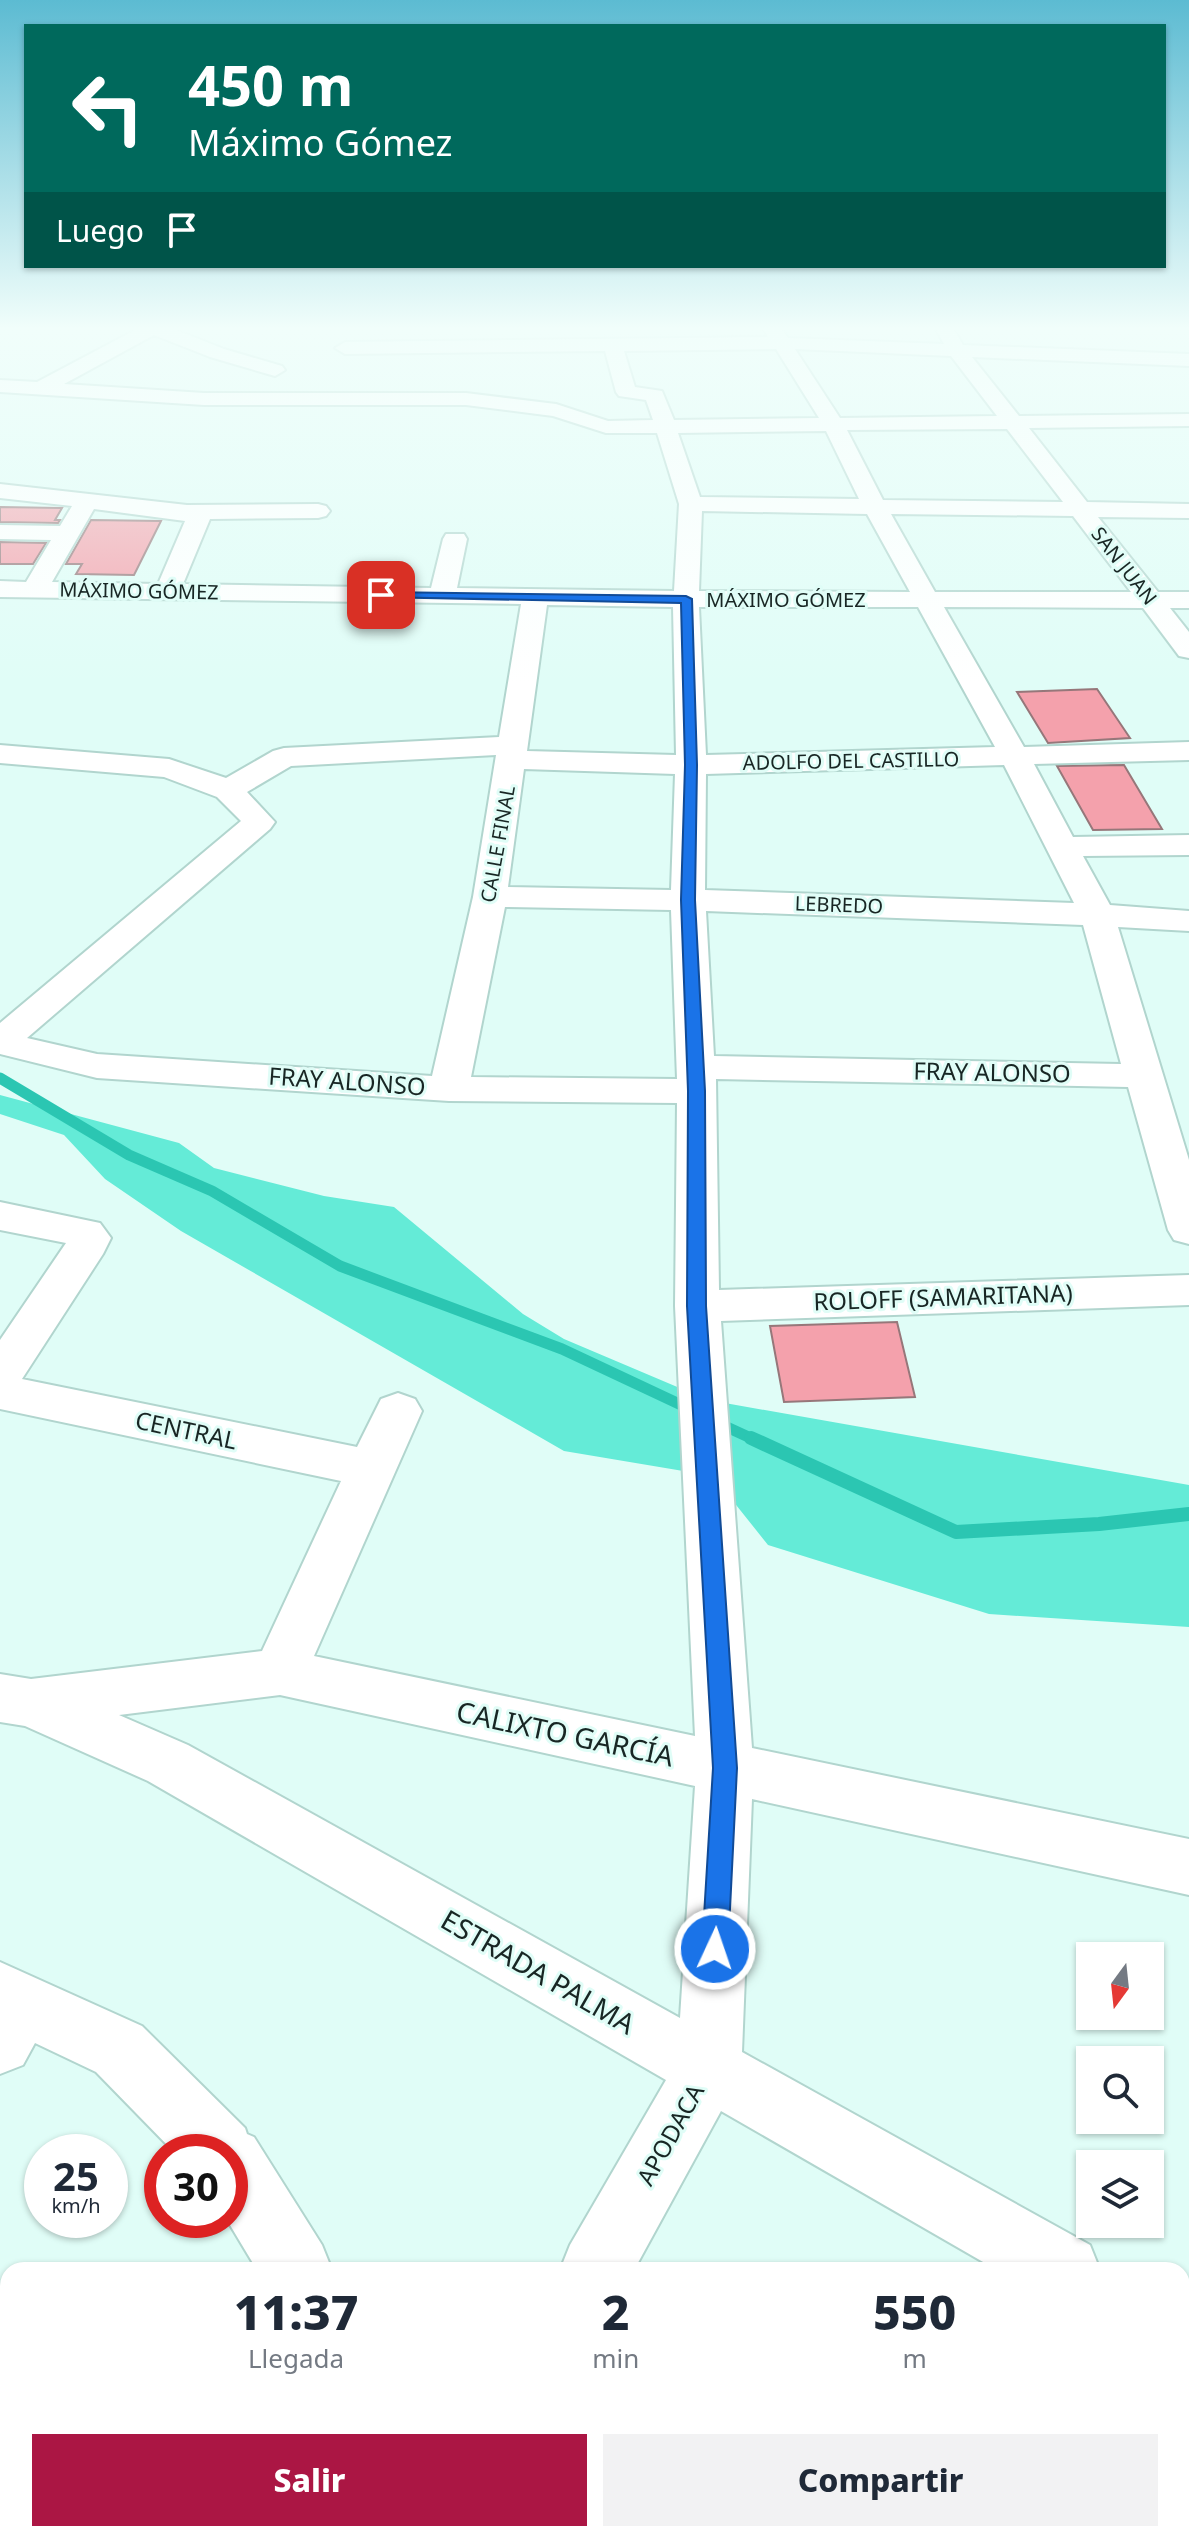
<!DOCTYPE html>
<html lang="es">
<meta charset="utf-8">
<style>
body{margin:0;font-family:"Noto Sans",sans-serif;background:#f2f2f3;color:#1f2937;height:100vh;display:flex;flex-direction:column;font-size:30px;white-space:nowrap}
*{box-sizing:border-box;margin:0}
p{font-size:26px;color:#747a83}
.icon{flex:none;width:44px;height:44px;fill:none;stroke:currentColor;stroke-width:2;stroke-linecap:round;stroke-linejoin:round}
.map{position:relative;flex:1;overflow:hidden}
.details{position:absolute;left:0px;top:2262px;width:1190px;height:280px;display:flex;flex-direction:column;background:#fff;border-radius:24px 24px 0 0;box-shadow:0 2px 6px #0004}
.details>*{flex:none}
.guide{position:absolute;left:24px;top:24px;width:1142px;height:244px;border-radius:0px;box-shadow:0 2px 6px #0004;background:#00695c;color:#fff;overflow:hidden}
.needle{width:52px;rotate:195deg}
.buttons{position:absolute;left:1076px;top:1942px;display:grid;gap:16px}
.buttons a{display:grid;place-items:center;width:88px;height:88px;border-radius:0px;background:#fff;box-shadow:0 2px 6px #0004;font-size:40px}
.speed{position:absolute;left:24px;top:2134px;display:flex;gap:16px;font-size:40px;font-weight:700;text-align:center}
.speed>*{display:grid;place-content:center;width:104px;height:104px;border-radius:50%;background:#fff;box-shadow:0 2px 6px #0004;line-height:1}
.speed small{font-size:20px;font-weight:400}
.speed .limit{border:12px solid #d22;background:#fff;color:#111}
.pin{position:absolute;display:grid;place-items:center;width:68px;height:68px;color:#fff;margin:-34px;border-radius:16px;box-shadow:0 4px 12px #0006}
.me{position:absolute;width:88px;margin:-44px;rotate:3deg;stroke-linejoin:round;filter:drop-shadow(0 0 6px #0008)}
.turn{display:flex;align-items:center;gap:28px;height:168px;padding:0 32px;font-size:36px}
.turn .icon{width:104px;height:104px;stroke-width:2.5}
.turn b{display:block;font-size:56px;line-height:68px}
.then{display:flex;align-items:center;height:76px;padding:0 32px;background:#0003;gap:16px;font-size:30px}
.eta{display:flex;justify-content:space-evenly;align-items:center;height:136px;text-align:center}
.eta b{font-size:48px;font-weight:800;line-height:56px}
.cta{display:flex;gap:16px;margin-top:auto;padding:16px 32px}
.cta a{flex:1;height:92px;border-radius:0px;background:#ab1644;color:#fff;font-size:32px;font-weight:800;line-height:92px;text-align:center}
.cta a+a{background:#f2f2f3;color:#1f2937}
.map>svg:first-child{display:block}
.green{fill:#64ebd7}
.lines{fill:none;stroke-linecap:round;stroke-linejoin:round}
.stream-far1{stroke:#2bc6b2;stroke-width:11}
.stream{stroke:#2bc6b2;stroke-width:14}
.building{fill:#f4a1ac;stroke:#96777a;stroke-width:2}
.minor-casing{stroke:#b1d5ce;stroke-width:4}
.minor{fill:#fff;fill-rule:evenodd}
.route{fill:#1a73e8;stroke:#114b97;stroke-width:2}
.labels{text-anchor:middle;stroke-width:6;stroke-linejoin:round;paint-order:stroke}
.far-street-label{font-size:20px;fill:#182624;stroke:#e0fdf7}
.street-label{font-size:24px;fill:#182624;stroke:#e0fdf7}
.near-street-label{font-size:28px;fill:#182624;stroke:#e0fdf7}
</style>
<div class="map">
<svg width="1189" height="2542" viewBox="0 0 1189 2542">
<rect width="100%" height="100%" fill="#e0fdf7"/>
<!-- green -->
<polygon class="green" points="0,1095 179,1143 214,1168 324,1196 394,1207 523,1314 564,1339 708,1400 1189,1485 1189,1627 989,1614 768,1545 713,1476 564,1451 181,1231 105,1179 64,1135 0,1114"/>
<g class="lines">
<!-- stream-far1 -->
<g class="stream-far1">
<polyline points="0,1078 129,1155 212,1191 340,1266 562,1349 692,1410"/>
<polyline points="718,1423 755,1440"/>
</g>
<!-- stream -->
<polyline class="stream" points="751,1438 956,1532 1099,1524 1189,1514"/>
</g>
<!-- building -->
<g class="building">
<polygon points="0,507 61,508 62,508 55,520 60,520 58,523 0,522"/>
<polygon points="91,520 161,521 134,575 76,574 82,564 66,564"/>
<polygon points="0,542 46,543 33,564 0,564"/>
<polygon points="1097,689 1130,738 1048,743 1017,692"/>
<polygon points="1124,765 1162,829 1093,830 1057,766"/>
<polygon points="897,1322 915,1397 784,1402 770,1326"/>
</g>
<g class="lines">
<defs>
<g id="minor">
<path d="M139,328h32l53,21 58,17 3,4 -10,6 -7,-2 -58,-17 -56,-22 -90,49 140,9h262l90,11 52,17 45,-1 -7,-20 -27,-4 -3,-4 -11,-41 -260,3 -10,-6 10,-6 423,-5 -5,-9h18l7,10 156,6 -7,-13 2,-3h14l10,17 226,9v12l-217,-9 47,59 170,-2v12l-160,2 58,74 102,2v14l-91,-1 60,75h31v16h-19l19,24v26l-10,-2 -36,-48 -199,-1 80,140 165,-5v18l-155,4 39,73 116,-2v20l-106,1 27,49 79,6v20l-71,-4 71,233v84l-15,-4 -6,-10 -40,-143 -412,-8 3,211 470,-15v30l-468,16 31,427 437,91v56l-437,-96 -10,253 348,193 10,25h-103l-276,-159 -87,159h-74l10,-25 96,-165 -518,-299 -123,-55 -25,-4v-48l31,5 231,-28 79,-170 -341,-72v-69l66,-97 -66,-13v-28l100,21 11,15 -8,16 -81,125 335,68 24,-48 17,-6 17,6 7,12 -108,245 381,80 -20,-430 2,-203 -228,-2 -352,-23 -97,-24v-31l241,-202 -24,-24 -53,-20 -164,-14v-18l169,14 57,19 47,-27 11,-3 215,-11 22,-133 -521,-7v-16l26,1 25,-42 -51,-1v-14l60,1 12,-20 -72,-8v-14l187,21 131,-1 8,2 4,5 -4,5 -8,2 -108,1 -27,65 248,4 12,-49 3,-5h18l3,5 -10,49 217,3 5,-87 -22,-71h-51l-53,-17 -87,-11h-262l-204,-13v-12l37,2zM776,349l43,69 -145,2 -12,-29 -27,-4 -11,-36zM795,349l156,7 46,60 -157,2zM1007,429l56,73 -180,-2 -36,-70zM826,431l33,68 -159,-2 -22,-64zM94,509l91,12 -27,63 -106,-2zM702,511l165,3 43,78 -211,-1zM891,514l182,2 58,76h-196zM547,605l126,2 3,148 -149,-4zM699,607h219l77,140 -289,8zM496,755l-23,142 -41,179 -335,-22 -70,-16 243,-209 5,-7 -28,-30 44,-26zM1004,765l70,138 -369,-13 1,-116zM524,769l151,5 -4,116 -163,-3zM505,907l166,3 6,169 -206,-2zM706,911l377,14 38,139 -407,-8zM280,1695l415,91 -15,232 -492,-273 -69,-30z"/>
<polygon points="0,1962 142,2026 245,2128 247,2134 254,2137 322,2245 332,2270 257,2270 227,2220 230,2220 230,2152 174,2152 96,2072 35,2043 23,2065 0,2074"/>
<polygon points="1182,2300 1189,2303 1189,2427 1182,2430"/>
<polygon points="318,2534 396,2534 393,2542 315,2542"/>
<polygon points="432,2534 512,2534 515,2542 435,2542"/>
<polygon points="1085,2534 1163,2534 1160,2542 1082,2542"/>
</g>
</defs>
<!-- minor casing -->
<use href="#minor" class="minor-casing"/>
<!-- minor -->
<use href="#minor" class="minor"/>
</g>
<!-- sky -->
<linearGradient id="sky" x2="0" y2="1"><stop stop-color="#5cbbd2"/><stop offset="0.48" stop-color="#f1fefb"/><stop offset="1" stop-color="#f1fefb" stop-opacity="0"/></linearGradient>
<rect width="1189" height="684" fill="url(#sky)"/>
<!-- route -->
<polygon class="route" points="381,592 686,596 692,599 697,765 695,900 705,1091 706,1306 737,1768 728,1949 724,1957 715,1961 706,1957 702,1949 713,1768 687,1306 688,1091 681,900 685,765 681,603 377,597 377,593"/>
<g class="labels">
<!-- far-street labels -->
<g class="far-street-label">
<text transform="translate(1124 566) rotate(52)" y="7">SAN JUAN</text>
<text transform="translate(139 591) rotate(1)" y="7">MÁXIMO GÓMEZ</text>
<text x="786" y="607">MÁXIMO GÓMEZ</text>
<text transform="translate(851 761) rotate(-1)" y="7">ADOLFO DEL CASTILLO</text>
<text transform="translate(498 844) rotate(-80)" y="7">CALLE FINAL</text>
<text transform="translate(839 905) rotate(2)" y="7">LEBREDO</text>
</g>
<!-- street labels -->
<g class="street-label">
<text transform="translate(992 1073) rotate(1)" y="8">FRAY ALONSO</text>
<text transform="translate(347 1082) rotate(4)" y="8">FRAY ALONSO</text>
<text transform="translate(943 1298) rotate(-2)" y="8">ROLOFF (SAMARITANA)</text>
<text transform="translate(186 1431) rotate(12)" y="8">CENTRAL</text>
<text transform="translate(671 2135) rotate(-61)" y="8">APODACA</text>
</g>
<!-- near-street labels -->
<g class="near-street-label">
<text transform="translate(565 1734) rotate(12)" y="10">CALIXTO GARCÍA</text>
<text transform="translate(538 1972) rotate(30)" y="10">ESTRADA PALMA</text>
</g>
</g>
</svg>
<div class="buttons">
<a><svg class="needle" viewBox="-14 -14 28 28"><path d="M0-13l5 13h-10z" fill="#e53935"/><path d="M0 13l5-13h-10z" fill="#747a83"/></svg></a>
<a><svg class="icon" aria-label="search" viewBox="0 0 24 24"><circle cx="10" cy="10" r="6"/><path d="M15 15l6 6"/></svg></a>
<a><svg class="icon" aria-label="layers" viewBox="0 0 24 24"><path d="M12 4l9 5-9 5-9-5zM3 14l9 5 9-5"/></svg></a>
</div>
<div class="speed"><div>25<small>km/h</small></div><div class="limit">30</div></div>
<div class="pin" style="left:381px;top:595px;background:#d93025"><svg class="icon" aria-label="arrive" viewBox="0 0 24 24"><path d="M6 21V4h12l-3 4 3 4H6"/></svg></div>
<svg class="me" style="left:715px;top:1949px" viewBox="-20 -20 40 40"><circle r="17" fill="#1a73e8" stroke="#fff" stroke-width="3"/><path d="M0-11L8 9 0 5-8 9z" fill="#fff"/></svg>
<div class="guide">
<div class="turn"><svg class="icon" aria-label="left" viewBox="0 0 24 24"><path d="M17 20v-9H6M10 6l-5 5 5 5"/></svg><div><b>450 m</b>Máximo Gómez</div></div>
<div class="then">Luego<svg class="icon" aria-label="arrive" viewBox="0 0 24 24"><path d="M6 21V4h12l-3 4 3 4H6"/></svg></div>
</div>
<section class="details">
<div class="eta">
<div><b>11:37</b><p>Llegada</p></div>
<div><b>2</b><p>min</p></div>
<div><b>550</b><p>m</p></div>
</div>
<div class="cta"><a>Salir</a><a>Compartir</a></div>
</section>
</div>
